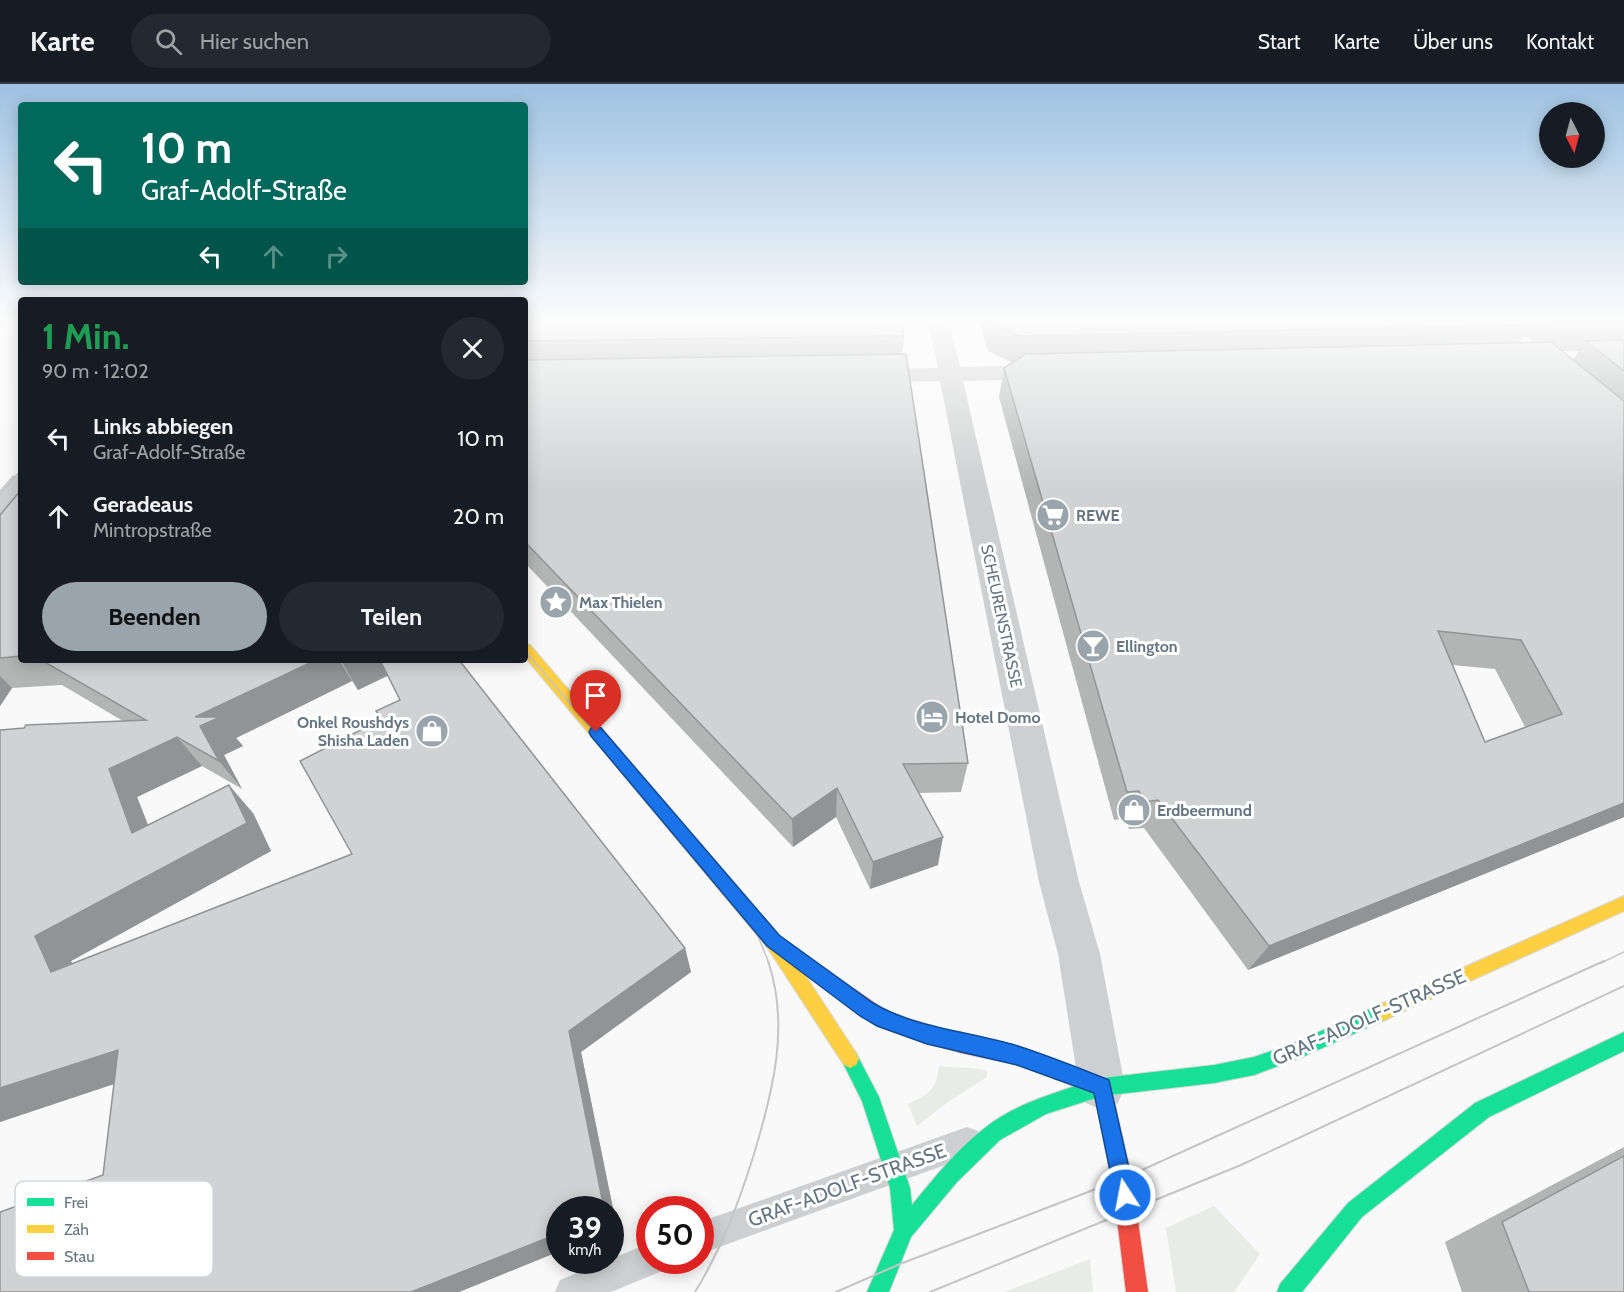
<!DOCTYPE html>
<html lang="de">
<meta charset="utf-8">
<style>
body{margin:0;font-family:Cabin,sans-serif;background:#242831;color:#f1f3f6;height:100vh;display:flex;flex-direction:column;font-size:22px;white-space:nowrap}
*{box-sizing:border-box;margin:0}
p{font-size:20px;color:#9ea1a6}
.icon{flex:none;width:33px;height:33px;fill:none;stroke:currentColor;stroke-width:2;stroke-linecap:round;stroke-linejoin:round}
.map{position:relative;flex:1;overflow:hidden}
.sheet{position:absolute;left:18px;top:213px;width:510px;height:366px;display:flex;flex-direction:column;background:#171b24;border-radius:6px;box-shadow:0 3px 15px #0003}
.sheet>*{flex:none}
.guide{position:absolute;left:18px;top:18px;width:510px;height:183px;border-radius:6px;box-shadow:0 3px 15px #0003;background:#00695c;color:#fff;overflow:hidden}
.needle{width:39px;rotate:174deg}
.buttons{position:absolute;left:1539px;top:18px;display:grid;gap:12px}
.buttons a{display:grid;place-items:center;width:66px;height:66px;border-radius:50%;background:#171b24;box-shadow:0 3px 15px #0003;font-size:30px}
.speed{position:absolute;left:546px;top:1112px;display:flex;gap:12px;font-size:30px;font-weight:700;text-align:center}
.speed>*{display:grid;place-content:center;width:78px;height:78px;border-radius:50%;background:#171b24;box-shadow:0 3px 15px #0003;line-height:1}
.speed small{font-size:15px;font-weight:400}
.speed .limit{border:9px solid #d22;background:#fff;color:#111}
.pin{position:absolute;display:grid;place-items:center;width:51px;height:51px;color:#fff;margin:-62px -26px;border-radius:50% 50% 50% 0;rotate:-45deg;box-shadow:0 0 6px #0007}
.pin .icon{rotate:45deg}
.me{position:absolute;width:66px;margin:-33px;rotate:349deg;stroke-linejoin:round;filter:drop-shadow(0 0 4px #0008)}
.turn{display:flex;align-items:center;gap:21px;height:126px;padding:0 24px;font-size:27px}
.turn .icon{width:78px;height:78px;stroke-width:2.5}
.turn b{display:block;font-size:42px;line-height:51px}
.lanes{display:flex;align-items:center;height:57px;padding:0 24px;background:#0003;justify-content:center;gap:30px;direction:ltr}
.lanes .off{opacity:.35}
.round{display:grid;place-items:center;flex:none;width:63px;height:63px;border-radius:32px;background:#242831}
.summary{display:flex;align-items:center;justify-content:space-between;height:102px;padding:0 24px}
h1{font-size:36px;font-weight:800;line-height:45px;color:#1e9e55}
.action{display:flex;gap:12px;margin-top:auto;padding:12px 24px}
.action a{flex:1;height:69px;border-radius:36px;background:#99a4ac;color:#111;font-size:24px;font-weight:800;line-height:69px;text-align:center}
.action a+a{background:#242831;color:#f1f3f6}
ul{padding:0;list-style:none}
li{display:flex;align-items:center;gap:18px;height:78px;padding:0 24px}
li div{flex:1}
li b{display:block;font-size:22px}
li em{font-style:normal}
header{display:flex;align-items:center;gap:36px;box-sizing:border-box;height:84px;padding:0 30px;background:#171b24;border-bottom:2px solid #363941}
header strong{font-size:28px}
nav{display:flex;gap:33px;margin-inline-start:auto;font-size:21px}
.search{width:420px;height:54px;background:#242831;display:flex;align-items:center;gap:15px;box-sizing:border-box;padding:0 21px;border-radius:33px;color:#9ea1a6;font-size:22px}
.map>svg:first-child{display:block}
.green{fill:#e8ebe6}
.lines{fill:none;stroke-linecap:round;stroke-linejoin:round}
.fast-casing{stroke:#d5d6d7;stroke-width:2}
.slow-casing{stroke:#d5d6d7;stroke-width:2}
.jam-casing{stroke:#d5d6d7;stroke-width:2}
.lane{fill:#cecfd0;fill-rule:evenodd}
.street{fill:#cecfd0;fill-rule:evenodd}
.fast{fill:#16e098;fill-rule:evenodd}
.slow{fill:#ffcf43;fill-rule:evenodd}
.jam{fill:#f24e42;fill-rule:evenodd}
.tram-far1{stroke:#c3c5c6;stroke-width:1.5}
.tram{stroke:#c3c5c6;stroke-width:2}
.rail{stroke:#c3c5c6;stroke-width:3;stroke-dasharray:7 3;stroke-linecap:butt}
.wall{fill:#b3b5b5;fill-rule:evenodd}
.shaded-wall{fill:#929394}
.building{fill:#d0d2d3;stroke:#929394;stroke-width:1.5;fill-rule:evenodd}
.route{fill:#1a73e8;stroke:#114b97;stroke-width:1.5}
.labels{text-anchor:middle;stroke-width:6;stroke-linejoin:round;paint-order:stroke}
.poi-label{font-size:16px;font-weight:bold;fill:#657683;stroke:#fff;text-anchor:start}
.street-label{font-size:16px;fill:#657683;stroke:#fff}
.near-street-label{font-size:20px;fill:#657683;stroke:#fff}
.key{fill:#fff;stroke:#d1d6da;stroke-width:1.5}
.key-label{font-size:16px;fill:#657683}
</style>
<header>
<strong>Karte</strong>
<div class="search"><svg class="icon" aria-label="search" viewBox="0 0 24 24"><circle cx="10" cy="10" r="6"/><path d="M15 15l6 6"/></svg>Hier suchen</div>
<nav><a>Start</a><a>Karte</a><a>Über uns</a><a>Kontakt</a></nav>
</header>
<div class="map">
<svg width="1624" height="1208" viewBox="0 0 1624 1208">
<rect width="100%" height="100%" fill="#f9f9f9"/>
<!-- green -->
<g class="green">
<path d="M939,982c12,2 40,1 48,5v6l-39,25 -31,24 -9,-22c21,-10 28,-13 31,-38z"/>
<polygon points="1214,1122 1260,1170 1234,1208 1176,1208 1166,1144"/>
<polygon points="1090,1175 1093,1208 1004,1208"/>
</g>
<g class="lines">
<defs>
<g id="fast">
<path d="M1383,919l6,3 3,6 -3,6 -89,40 -46,17 -40,8 -112,13 -56,18 -46,26 -43,42 -46,55 -22,55h-22l27,-62 -4,-42 -28,-87 -21,-42 3,-6 6,-3 6,3 23,44 31,91 2,17c22,-27 46,-57 74,-78 25,-20 59,-31 89,-41l-58,-22 -27,-7 -3,-6 3,-6 6,-3 21,4 85,32 112,-13 40,-8 38,-13z"/>
<polygon points="1624,948 1624,967 1489,1033 1362,1133 1302,1208 1277,1208 1280,1200 1348,1119 1475,1019"/>
</g>
<g id="slow">
<polygon points="525,559 530,561 779,851 856,969 859,975 856,981 850,984 844,981 767,863 525,573"/>
<polygon points="1624,812 1624,827 1389,934 1383,937 1377,934 1374,928 1377,922"/>
</g>
<g id="jam">
<polygon points="789,860 888,928 961,951 1002,961 1005,967 1002,973 996,976 961,969 877,941 783,874 781,868 783,862"/>
<polygon points="1102,994 1109,996 1111,1003 1132,1095 1148,1208 1126,1208 1112,1095 1093,1003 1095,996"/>
</g>
</defs>
<!-- fast casing -->
<use href="#fast" class="fast-casing"/>
<!-- slow casing -->
<use href="#slow" class="slow-casing"/>
<!-- jam casing -->
<use href="#jam" class="jam-casing"/>
<!-- lane -->
<g class="lane">
<polygon points="967,1043 978,1047 982,1058 978,1069 700,1170 700,1138"/>
<polygon points="650,1159 650,1176 666,1176 662,1187 611,1208 555,1208 560,1196"/>
</g>
<!-- street -->
<g class="street">
<polygon points="928,237 949,237 960,283 1049,281 1057,283 1060,288 1057,293 1049,295 963,297 1079,798 1100,870 1125,1003 1118,1019 1102,1026 1086,1019 1079,1003 1058,870 1039,798 940,297 864,299 856,297 853,292 856,287 864,285 938,284"/>
<path d="M21,390c0,19 1,36 -21,41v-25l12,-14z"/>
</g>
<!-- fast -->
<use href="#fast" class="fast"/>
<!-- slow -->
<use href="#slow" class="slow"/>
<!-- jam -->
<use href="#jam" class="jam"/>
<!-- tram-far1 -->
<g class="tram-far1">
<polyline points="0,410 21,386"/>
<polyline points="525,567 728,803 755,845 769,879"/>
<polyline points="1601,879 1624,868"/>
</g>
<!-- tram -->
<g class="tram">
<path d="M695,1208c27,-44 44,-90 59,-138 19,-63 36,-129 14,-193"/>
<polyline points="836,1208 900,1180 1122,1095 1604,877"/>
<polyline points="930,1208 1241,1081 1624,902"/>
</g>
<!-- rail -->
<polyline class="rail" points="0,242 8,237"/>
</g>
<!-- wall -->
<g class="wall">
<polygon points="525,237 904,252 902,270 968,679 961,708 919,709 938,781 870,805 836,733 793,763 525,479"/>
<path d="M979,237h645v496l-376,153 -104,-142 -15,1 -3,-11 -12,2 -115,-423 5,-29 9,-5 -25,-12zM1524,251l10,7 -15,1zM1562,267h17l-6,9zM1452,581l43,4 30,58 -40,15z"/>
<path d="M21,406v170h438l226,288 6,24 -110,80 36,176 -7,3v-22h-50v42l-101,41 -356,-117 11,-91 -114,38v-392l123,-9 -61,-36 -50,3 -12,18v-191zM388,592l12,24 -24,11 5,8 -29,135 -280,110 -1,-3 200,-110 -18,-38 -105,13 -11,-29 65,-31 40,23 -18,-34 19,-9 -7,-8 116,-57 6,9z"/>
<polygon points="1624,1063 1624,1208 1462,1208 1445,1158"/>
</g>
<!-- shaded-wall -->
<g class="shaded-wall">
<polygon points="316,576 339,576 352,597 236,654 243,662 224,671 242,705 219,677 195,633"/>
<polygon points="341,576 380,576 388,591 358,606"/>
<polygon points="0,592 12,604 0,622"/>
<polygon points="177,653 202,682 137,713 162,776 132,749 109,685"/>
<polygon points="229,701 253,729 271,767 71,877 87,911 51,888 35,852"/>
<polygon points="837,704 836,733 793,763 792,735"/>
<polygon points="1624,719 1624,733 1248,886 1269,862"/>
<polygon points="943,753 938,781 870,805 873,778"/>
<polygon points="685,864 691,888 581,968 617,1144 610,1147 610,1125 604,1125 569,947"/>
<polygon points="118,966 153,987 0,1038 0,1004"/>
<polygon points="560,1149 560,1167 459,1208 411,1208"/>
</g>
<!-- building -->
<g class="building">
<polygon points="525,237 901,237 904,252 525,257"/>
<polygon points="991,237 1525,237 1530,241 1020,252 992,239"/>
<polygon points="1559,237 1624,237 1624,238 1563,240"/>
<polygon points="1624,256 1624,287 1586,257"/>
<path d="M1551,258l73,59v402l-355,143 -111,-146 -15,2 -4,-11 -12,1 -123,-424 22,-14zM1438,547l83,9 41,74 -77,28z"/>
<polygon points="906,270 968,679 903,680 943,753 873,778 837,704 792,735 525,458 525,276"/>
<polygon points="21,406 21,572 0,574 0,431"/>
<polygon points="41,576 316,576 195,633 220,633 200,642 219,677 177,653 109,685 132,749 229,701 247,739 35,852 51,888 352,770 300,677 382,635 376,627 400,616 380,576 459,576 685,864 569,947 604,1125 560,1125 560,1149 411,1208 0,1208 0,1128 103,1091 118,966 0,1004 0,646 24,644 26,641 146,636"/>
<polygon points="1624,1072 1624,1208 1529,1208 1502,1138"/>
</g>
<!-- sky -->
<linearGradient id="sky" x2="0" y2="1"><stop stop-color="#9dc2e2"/><stop offset="0.58" stop-color="#fcfcfc"/><stop offset="1" stop-color="#fcfcfc" stop-opacity="0"/></linearGradient>
<rect width="1624" height="406" fill="url(#sky)"/>
<!-- route -->
<path class="route" d="M596,642l5,2 178,207 94,68c44,26 96,28 145,43 31,10 61,22 91,34l26,115 -3,8 -7,3 -7,-3 -3,-8 -21,-102 -77,-28 -90,-21 -50,-18 -17,-10 -93,-70 -176,-210 -2,-4 2,-4z"/>
<!-- icons -->
<defs>
<symbol id="supermarket-disc" viewBox="-11 -11 22 22"><circle r="9.5" fill="#99a4ac" stroke="#fff"/><path d="M-6-5.5h2.5l.6 2H6L4.5 2H-2.5L-4.4-4H-6ZM-1.5 3.2a1.3 1.3 0 1 0 .1 0ZM3 3.2a1.3 1.3 0 1 0 .1 0Z" fill="#fff"/></symbol>
<symbol id="sight-disc" viewBox="-11 -11 22 22"><circle r="9.5" fill="#99a4ac" stroke="#fff"/><path d="M0-6L1.8-2.2L6-1.7L2.9 1.2L3.7 5.4L0 3.3L-3.7 5.4L-2.9 1.2L-6-1.7L-1.8-2.2Z" fill="#fff"/></symbol>
<symbol id="bar-disc" viewBox="-11 -11 22 22"><circle r="9.5" fill="#99a4ac" stroke="#fff"/><path d="M-6-5H6L.8 .8V4.5H3.5V6h-7V4.5H-.8V.8Z" fill="#fff"/></symbol>
<symbol id="hotel-disc" viewBox="-11 -11 22 22"><circle r="9.5" fill="#99a4ac" stroke="#fff"/><path d="M-6-4.5h1.5V1H6V5H4.5V3h-9V5H-6ZM-4 0a1.8 1.8 0 1 1 3.6 0ZM.5 0V-2.5h3Q6-2.5 6 0Z" fill="#fff"/></symbol>
<symbol id="shop-disc" viewBox="-11 -11 22 22"><circle r="9.5" fill="#99a4ac" stroke="#fff"/><path d="M-5-2.5h2.3a2.7 3.5 0 0 1 5.4 0H5L5.5 6h-11ZM-1.5-2.5h3a1.5 2.3 0 0 0-3 0Z" fill="#fff"/></symbol>
</defs>
<g fill-rule="evenodd">
<use href="#supermarket-disc" x="1034" y="412" width="38" height="38"/>
<use href="#sight-disc" x="537" y="499" width="38" height="38"/>
<use href="#bar-disc" x="1074" y="543" width="38" height="38"/>
<use href="#hotel-disc" x="913" y="614" width="38" height="38"/>
<use href="#shop-disc" x="413" y="628" width="38" height="38"/>
<use href="#shop-disc" x="1115" y="707" width="38" height="38"/>
</g>
<g class="labels">
<!-- poi labels -->
<g class="poi-label">
<text x="1076" y="437">REWE</text>
<text x="579" y="524">Max Thielen</text>
<text x="1116" y="568">Ellington</text>
<text x="955" y="639">Hotel Domo</text>
<text x="409" y="644" text-anchor="end">Onkel Roushdys<tspan x="409" dy="18">Shisha Laden</tspan></text>
<text x="1157" y="732">Erdbeermund</text>
</g>
<!-- street labels -->
<g class="street-label">
<text transform="translate(1002 532) rotate(78)" y="6">SCHEURENSTRASSE</text>
</g>
<!-- near-street labels -->
<g class="near-street-label">
<text transform="translate(1369 933) rotate(-24)" y="7">GRAF-ADOLF-STRASSE</text>
<text transform="translate(847 1101) rotate(-20)" y="7">GRAF-ADOLF-STRASSE</text>
</g>
</g>
<!-- legend -->
<rect x="15" y="1097" width="198" height="96" rx="9" class="key"/>
<rect x="27" y="1114" width="27" height="8" fill="#16e098"/>
<rect x="27" y="1141" width="27" height="8" fill="#ffcf43"/>
<rect x="27" y="1168" width="27" height="8" fill="#f24e42"/>
<g class="key-label">
<text x="64" y="1124">Frei</text>
<text x="64" y="1151">Zäh</text>
<text x="64" y="1178">Stau</text>
</g>
</svg>
<div class="buttons">
<a><svg class="needle" viewBox="-14 -14 28 28"><path d="M0-13l5 13h-10z" fill="#e53935"/><path d="M0 13l5-13h-10z" fill="#9ea1a6"/></svg></a>
</div>
<div class="speed"><div>39<small>km/h</small></div><div class="limit">50</div></div>
<div class="pin" style="left:596px;top:648px;background:#d93025"><svg class="icon" aria-label="arrive" viewBox="0 0 24 24"><path d="M6 21V4h12l-3 4 3 4H6"/></svg></div>
<svg class="me" style="left:1125px;top:1111px" viewBox="-20 -20 40 40"><circle r="17" fill="#1a73e8" stroke="#fff" stroke-width="3"/><path d="M0-11L8 9 0 5-8 9z" fill="#fff"/></svg>
<div class="guide">
<div class="turn"><svg class="icon" aria-label="left" viewBox="0 0 24 24"><path d="M17 20v-9H6M10 6l-5 5 5 5"/></svg><div><b>10 m</b>Graf-Adolf-Straße</div></div>
<div class="lanes"><svg class="icon" aria-label="left" viewBox="0 0 24 24"><path d="M17 20v-9H6M10 6l-5 5 5 5"/></svg><svg class="icon off" aria-label="ahead" viewBox="0 0 24 24"><path d="M12 20V5M6 11l6-6 6 6"/></svg><svg class="icon off" aria-label="right" viewBox="0 0 24 24"><path d="M7 20v-9h11M14 6l5 5-5 5"/></svg></div>
</div>
<section class="sheet">
<div class="summary"><div><h1>1 Min.</h1><p>90 m · 12:02</p></div><a class="round"><svg class="icon" aria-label="close" viewBox="0 0 24 24"><path d="M6 6l12 12M18 6L6 18"/></svg></a></div>
<ul>
<li><svg class="icon" aria-label="left" viewBox="0 0 24 24"><path d="M17 20v-9H6M10 6l-5 5 5 5"/></svg><div><b>Links abbiegen</b><p>Graf-Adolf-Straße</p></div><em>10 m</em></li>
<li><svg class="icon" aria-label="ahead" viewBox="0 0 24 24"><path d="M12 20V5M6 11l6-6 6 6"/></svg><div><b>Geradeaus</b><p>Mintropstraße</p></div><em>20 m</em></li>
</ul>
<div class="action"><a>Beenden</a><a>Teilen</a></div>
</section>
</div>
